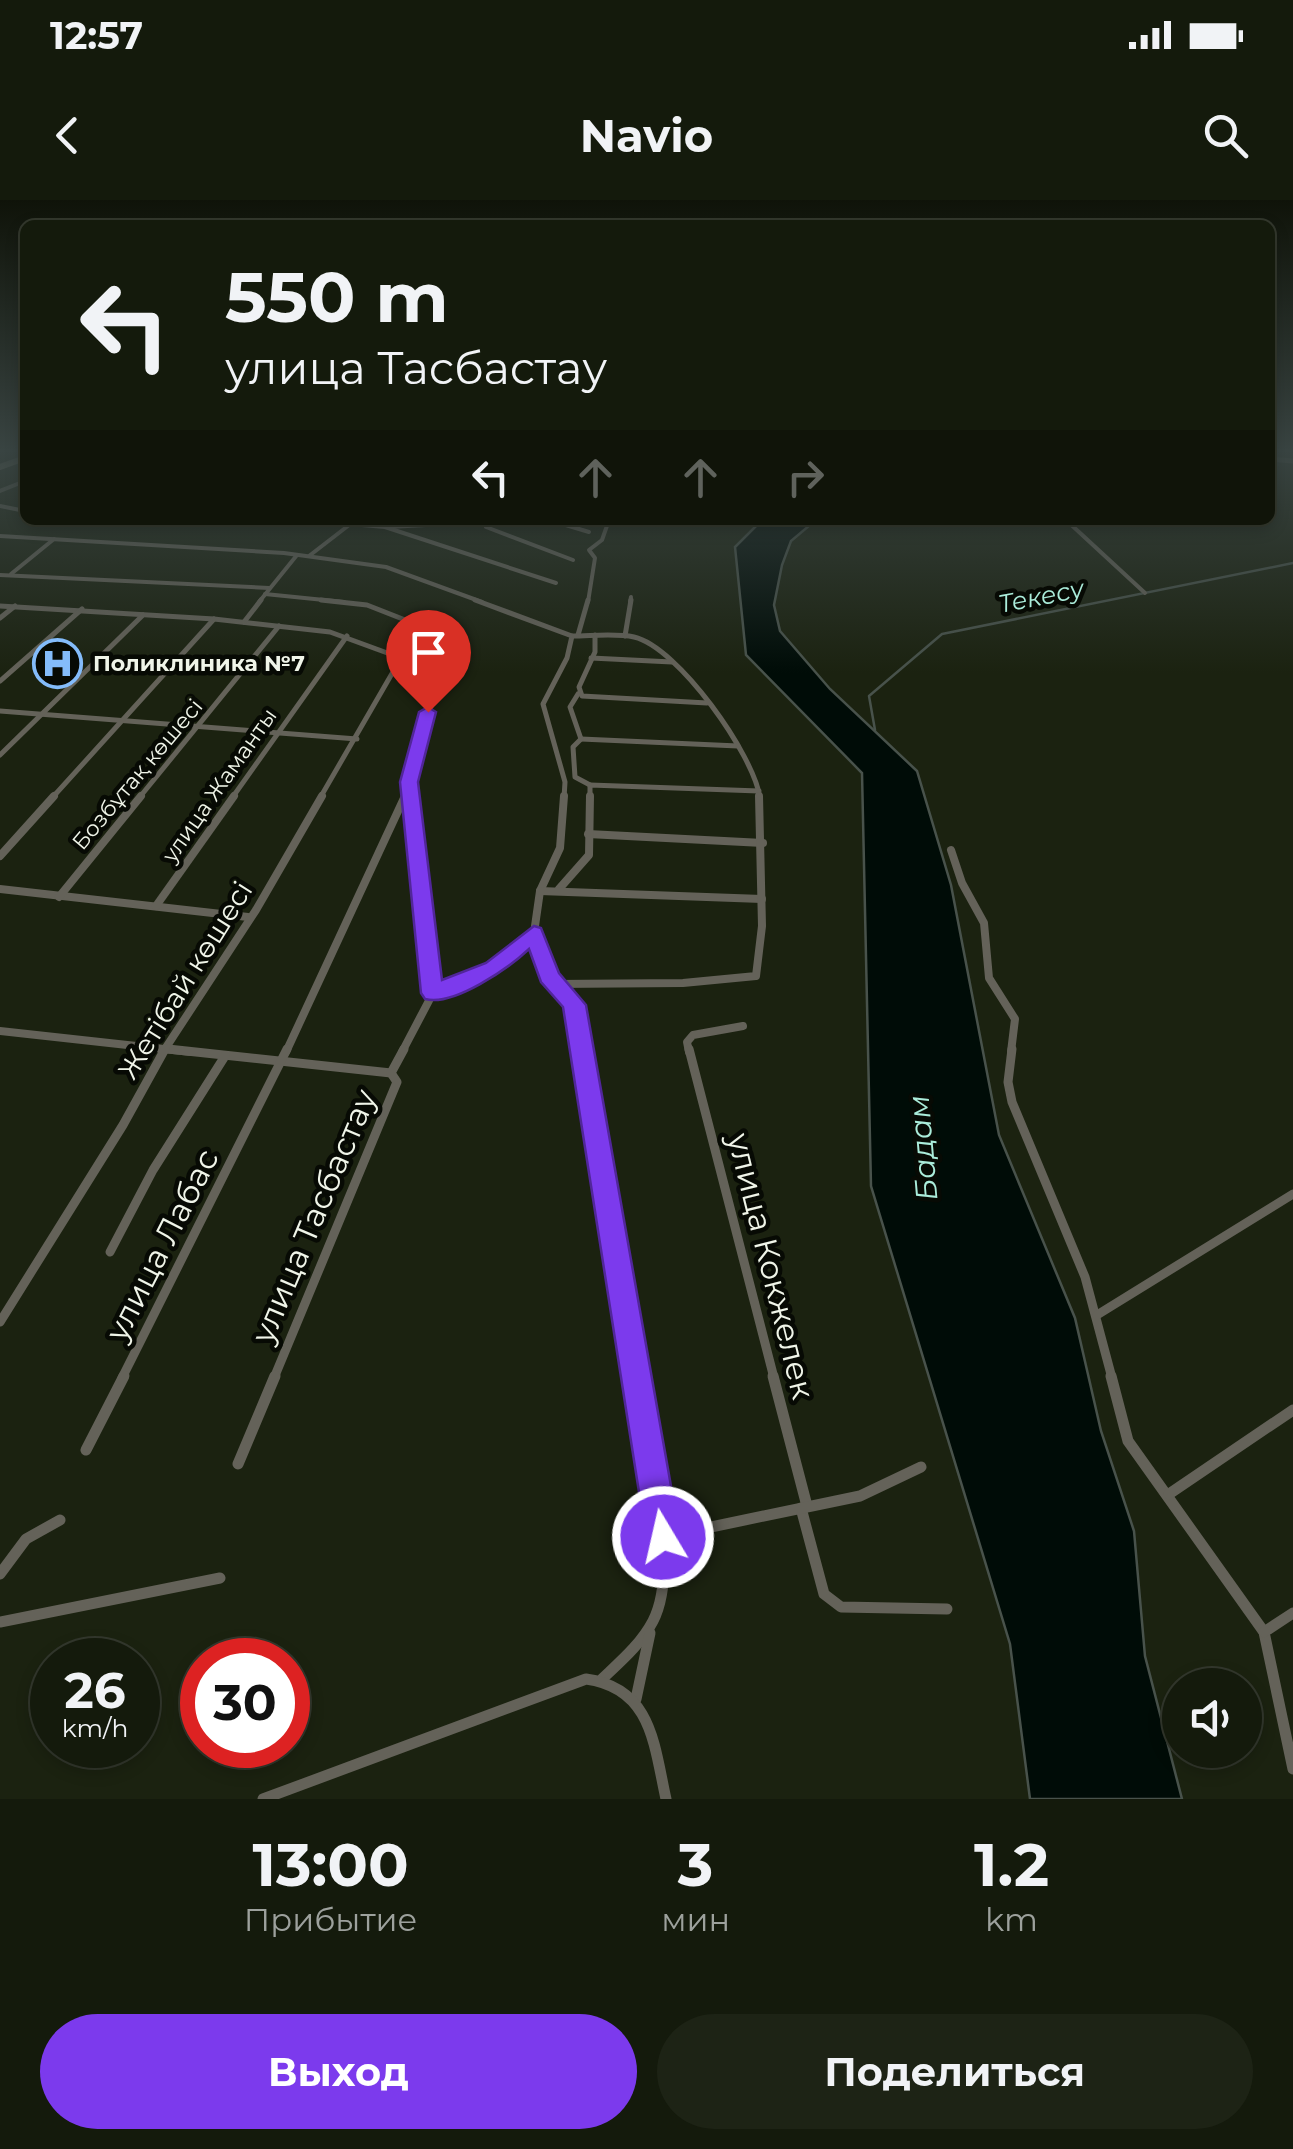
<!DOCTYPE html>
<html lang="ru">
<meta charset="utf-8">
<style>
body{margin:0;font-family:Montserrat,sans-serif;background:#1d2315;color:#f1f3f6;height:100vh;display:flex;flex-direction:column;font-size:38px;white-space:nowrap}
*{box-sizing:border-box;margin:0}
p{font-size:32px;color:#9da19d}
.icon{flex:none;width:55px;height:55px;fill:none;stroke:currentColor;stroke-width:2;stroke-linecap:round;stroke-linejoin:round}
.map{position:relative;height:1599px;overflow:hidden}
.drawer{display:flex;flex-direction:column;background:#141a0c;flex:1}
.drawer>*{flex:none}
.hud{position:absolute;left:20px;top:20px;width:1255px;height:305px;border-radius:15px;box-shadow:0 5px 15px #0003,0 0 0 2px #33382d;background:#141a0c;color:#f1f3f6;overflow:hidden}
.controls{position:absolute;left:1162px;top:1468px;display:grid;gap:20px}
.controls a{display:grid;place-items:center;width:100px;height:100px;border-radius:50%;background:#141a0c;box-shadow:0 5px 15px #0003,0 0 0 2px #33382d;font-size:50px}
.speed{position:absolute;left:30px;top:1438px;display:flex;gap:20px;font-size:50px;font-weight:700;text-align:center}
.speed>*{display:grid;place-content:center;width:130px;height:130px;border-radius:50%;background:#141a0c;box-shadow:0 5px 15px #0003,0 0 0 2px #33382d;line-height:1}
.speed small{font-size:25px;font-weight:400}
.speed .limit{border:15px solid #d22;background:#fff;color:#111}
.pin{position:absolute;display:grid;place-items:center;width:85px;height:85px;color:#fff;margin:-102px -42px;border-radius:50% 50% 50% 0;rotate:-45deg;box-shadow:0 0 10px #0007}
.pin .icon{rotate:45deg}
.me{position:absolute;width:110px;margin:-55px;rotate:351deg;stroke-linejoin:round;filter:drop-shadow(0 0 8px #0008)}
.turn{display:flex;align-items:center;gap:35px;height:210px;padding:0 40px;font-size:45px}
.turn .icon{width:130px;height:130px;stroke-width:2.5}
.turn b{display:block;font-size:70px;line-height:85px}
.lanes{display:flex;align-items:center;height:95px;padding:0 40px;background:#0003;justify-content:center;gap:50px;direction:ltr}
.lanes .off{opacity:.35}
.eta{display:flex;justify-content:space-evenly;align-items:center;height:170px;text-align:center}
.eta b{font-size:60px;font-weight:700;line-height:70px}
.action{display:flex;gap:20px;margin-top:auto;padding:20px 40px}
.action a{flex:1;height:115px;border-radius:60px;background:#7c3aed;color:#fff;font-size:40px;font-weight:700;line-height:115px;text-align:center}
.action a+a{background:#1d2315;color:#f1f3f6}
.status{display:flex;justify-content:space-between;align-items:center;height:70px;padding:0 50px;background:#141a0c;direction:ltr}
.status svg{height:28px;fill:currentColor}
header{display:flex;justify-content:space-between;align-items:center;height:130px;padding:0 40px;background:#141a0c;font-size:45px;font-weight:700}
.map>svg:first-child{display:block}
.water{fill:#000c07;stroke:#48524b;stroke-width:2.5}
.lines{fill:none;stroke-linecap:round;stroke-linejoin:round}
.stream{stroke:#48524b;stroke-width:2.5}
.minor-far4{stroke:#646259;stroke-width:4}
.minor-far3{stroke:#646259;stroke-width:5}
.minor-far2{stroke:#646259;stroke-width:8}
.minor-far1{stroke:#646259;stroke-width:9}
.minor{stroke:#646259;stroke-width:11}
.tertiary{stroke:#646259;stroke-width:5}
.secondary{stroke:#8b8979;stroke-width:6}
.route{fill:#7c3aed;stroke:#51269a;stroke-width:2.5}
.labels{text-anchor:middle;stroke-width:9;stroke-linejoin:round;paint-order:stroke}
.far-poi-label{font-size:22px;font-weight:bold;fill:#f0f5e9;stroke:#070a04;text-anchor:start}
.far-street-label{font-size:22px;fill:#f0f5e9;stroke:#070a04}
.far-water-label{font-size:25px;font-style:italic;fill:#abeddb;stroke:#070a04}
.street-label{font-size:28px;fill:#f0f5e9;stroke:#070a04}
.water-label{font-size:30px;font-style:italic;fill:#abeddb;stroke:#070a04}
.near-street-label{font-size:32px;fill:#f0f5e9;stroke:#070a04}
</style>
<div class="status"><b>12:57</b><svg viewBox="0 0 49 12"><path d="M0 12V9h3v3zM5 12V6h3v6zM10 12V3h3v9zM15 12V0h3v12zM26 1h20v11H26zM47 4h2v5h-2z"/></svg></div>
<header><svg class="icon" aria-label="back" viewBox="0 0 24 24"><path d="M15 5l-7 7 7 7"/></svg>Navio<svg class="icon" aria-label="search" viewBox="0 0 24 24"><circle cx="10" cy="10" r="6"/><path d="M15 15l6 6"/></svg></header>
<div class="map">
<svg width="1293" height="1599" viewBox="0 0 1293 1599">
<rect width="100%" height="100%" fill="#1b2210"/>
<!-- water -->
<polygon class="water" points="762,320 816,320 791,341 782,365 774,405 780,431 830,489 917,571 951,685 999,935 1075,1118 1101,1231 1134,1331 1145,1456 1182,1599 1030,1599 1010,1444 871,986 862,573 746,455 735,347"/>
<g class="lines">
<!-- stream -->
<polyline class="stream" points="875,530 869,496 942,434 1293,363"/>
<!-- minor-far4 -->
<g class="minor-far4">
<polyline points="0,291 25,281"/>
<polyline points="0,306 25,311"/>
<polyline points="186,320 285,324"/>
<polyline points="549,320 589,332"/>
<polyline points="1066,320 1145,393"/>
<polyline points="350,324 385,327 556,383"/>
<polyline points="389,327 518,320"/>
<polyline points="486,327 573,360"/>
<polyline points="0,336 284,353 386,367 482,402"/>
<polyline points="309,356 353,322"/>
<polyline points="11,374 54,339"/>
<polyline points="0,375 269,388"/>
<polyline points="265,394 344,402"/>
<polyline points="259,402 297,355"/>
<polyline points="588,402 595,358 589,350 602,340 609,320"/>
<polyline points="630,402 631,397"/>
</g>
<!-- minor-far3 -->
<g class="minor-far3">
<polyline points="321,400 367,405 451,438 409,582 411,598"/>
<polyline points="475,400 572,436 567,458 543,504 565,582 564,598"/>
<polyline points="0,406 214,419 330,432 401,458 320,598"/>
<polyline points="0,418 15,406"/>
<polyline points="244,422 261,400"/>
<polyline points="578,435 588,400"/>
<polyline points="595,435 595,452 579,487 582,496 707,503"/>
<path d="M572,436c19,0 44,-3 62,1 44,10 120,118 126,161"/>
<polyline points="625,436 631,400"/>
<polyline points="591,458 672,462"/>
<polyline points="0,481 82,409"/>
<polyline points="578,494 570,507 581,539"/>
<polyline points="0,511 357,539"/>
<polyline points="581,539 738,546"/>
<polyline points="581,539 573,547 575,577 590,585"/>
<polyline points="0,555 143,415"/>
<polyline points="52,598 214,419"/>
<polyline points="139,598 279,426"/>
<polyline points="232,598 347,436"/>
<polyline points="403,598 410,587"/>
<polyline points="590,598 590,585 759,591"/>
</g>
<!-- minor-far2 -->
<g class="minor-far2">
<polyline points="411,596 433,793 494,768 534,733"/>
<polyline points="564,596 560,648 540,691 534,733 549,776 579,817 585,852"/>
<polyline points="588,634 763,643"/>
<polyline points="951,650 962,683 984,723 989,778 1015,819 1011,852"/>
<polyline points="0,656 54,596"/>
<polyline points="0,689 248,717"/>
<polyline points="559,689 589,655 590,596"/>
<polyline points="540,691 762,699"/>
<polyline points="59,697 141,596"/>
<polyline points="156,706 234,596"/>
<polyline points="554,784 683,783 756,776 762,726 759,596"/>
<polyline points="0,831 191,852"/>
<polyline points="163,852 256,710 322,596"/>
<polyline points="286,852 405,596"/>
<polyline points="402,852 433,793"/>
<polyline points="689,852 687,842 693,835 743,826"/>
</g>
<!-- minor-far1 -->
<g class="minor-far1">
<polyline points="168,849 391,873"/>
<polyline points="584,849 637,1178"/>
<polyline points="689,849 774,1178"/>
<polyline points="1012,849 1008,882 1012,902 1085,1077 1112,1178"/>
<polyline points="110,1052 153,970 225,856"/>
<polyline points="1097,1115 1293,994"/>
<polyline points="0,1122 123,925 165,849"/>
<polyline points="122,1178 287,849"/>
<polyline points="274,1178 397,882 391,873 404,849"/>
</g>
<!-- minor -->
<g class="minor">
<polyline points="773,1176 807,1306"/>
<polyline points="1111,1176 1128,1241 1264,1432 1293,1569"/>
<polyline points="86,1250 124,1176"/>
<polyline points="238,1264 275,1176"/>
<polyline points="1169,1294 1293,1210"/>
<polyline points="801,1308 824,1394 841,1407 947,1409"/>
<polyline points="663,1337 860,1296 921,1267"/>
<polyline points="0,1374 26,1339 60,1320"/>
<polyline points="0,1422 220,1378"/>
<polyline points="1264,1432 1293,1413"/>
<path d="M602,1479c19,-18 39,-35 51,-58 29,-56 -6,-182 -16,-245"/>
<polyline points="636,1499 650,1433"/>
<path d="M263,1599l323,-120c66,9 68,66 80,120"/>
</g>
<!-- tertiary -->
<polyline class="tertiary" points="1270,259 1293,261"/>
<!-- secondary -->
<polyline class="secondary" points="0,267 25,258"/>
</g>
<!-- sky -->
<linearGradient id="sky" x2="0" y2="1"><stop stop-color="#0f1309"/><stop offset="0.53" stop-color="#394442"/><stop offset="1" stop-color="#394442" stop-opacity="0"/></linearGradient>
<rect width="1293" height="473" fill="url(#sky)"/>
<!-- route -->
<path class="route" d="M428,507l8,5 -18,70 24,198 44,-17 48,-37 7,2 18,45 27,32 94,532 -5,12 -12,5 -12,-5 -5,-12 -83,-530 -22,-25 -12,-33c-20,19 -76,58 -104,50l-4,-6 -21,-211 19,-70z"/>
<!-- icons -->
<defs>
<symbol id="hospital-ring" viewBox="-11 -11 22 22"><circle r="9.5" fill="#070a04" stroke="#84bcfb" stroke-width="1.5"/><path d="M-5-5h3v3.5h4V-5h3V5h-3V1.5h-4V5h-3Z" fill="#84bcfb"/></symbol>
</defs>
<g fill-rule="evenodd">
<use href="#hospital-ring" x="30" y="436" width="55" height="55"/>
</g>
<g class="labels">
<!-- far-poi labels -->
<g class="far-poi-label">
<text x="93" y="471">Поликлиника №7</text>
</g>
<!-- far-street labels -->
<g class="far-street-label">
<text transform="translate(137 574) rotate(-50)" y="8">Бозбұтақ көшесі</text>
<text transform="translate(219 585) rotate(-55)" y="8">улица Жаманты</text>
</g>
<!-- far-water labels -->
<g class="far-water-label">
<text transform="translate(1041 396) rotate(-11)" y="9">Текесу</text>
</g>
<!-- street labels -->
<g class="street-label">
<text transform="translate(185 780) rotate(-58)" y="10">Жетібай көшесі</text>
</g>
<!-- water labels -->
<g class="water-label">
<text transform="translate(923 948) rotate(-95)" y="10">Бадам</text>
</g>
<!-- near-street labels -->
<g class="near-street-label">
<text transform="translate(314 1016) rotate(-67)" y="11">улица Тасбастау</text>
<text transform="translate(162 1045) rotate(-63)" y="11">улица Лабас</text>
<text transform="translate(771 1066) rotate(76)" y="11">улица Кокжелек</text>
</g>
</g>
</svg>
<div class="controls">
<a><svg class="icon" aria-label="sound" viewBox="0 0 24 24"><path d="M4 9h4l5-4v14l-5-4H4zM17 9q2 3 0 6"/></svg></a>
</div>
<div class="speed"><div>26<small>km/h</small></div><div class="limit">30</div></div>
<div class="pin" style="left:428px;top:512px;background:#d93025"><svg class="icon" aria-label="arrive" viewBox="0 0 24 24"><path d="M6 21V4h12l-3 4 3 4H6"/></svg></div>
<svg class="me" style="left:663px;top:1337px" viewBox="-20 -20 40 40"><circle r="17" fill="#7c3aed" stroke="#fff" stroke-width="3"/><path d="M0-11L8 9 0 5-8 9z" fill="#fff"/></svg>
<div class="hud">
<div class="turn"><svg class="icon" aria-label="left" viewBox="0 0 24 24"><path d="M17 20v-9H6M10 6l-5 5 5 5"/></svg><div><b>550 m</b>улица Тасбастау</div></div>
<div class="lanes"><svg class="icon" aria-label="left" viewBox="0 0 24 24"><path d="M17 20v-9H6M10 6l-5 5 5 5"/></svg><svg class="icon off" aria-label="ahead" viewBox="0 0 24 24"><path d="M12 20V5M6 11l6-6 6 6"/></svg><svg class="icon off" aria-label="ahead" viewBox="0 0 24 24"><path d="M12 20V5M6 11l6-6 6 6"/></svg><svg class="icon off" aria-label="right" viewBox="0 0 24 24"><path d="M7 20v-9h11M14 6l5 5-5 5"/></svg></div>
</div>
</div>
<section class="drawer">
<div class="eta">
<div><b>13:00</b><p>Прибытие</p></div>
<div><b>3</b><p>мин</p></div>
<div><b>1.2</b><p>km</p></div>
</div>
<div class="action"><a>Выход</a><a>Поделиться</a></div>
</section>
